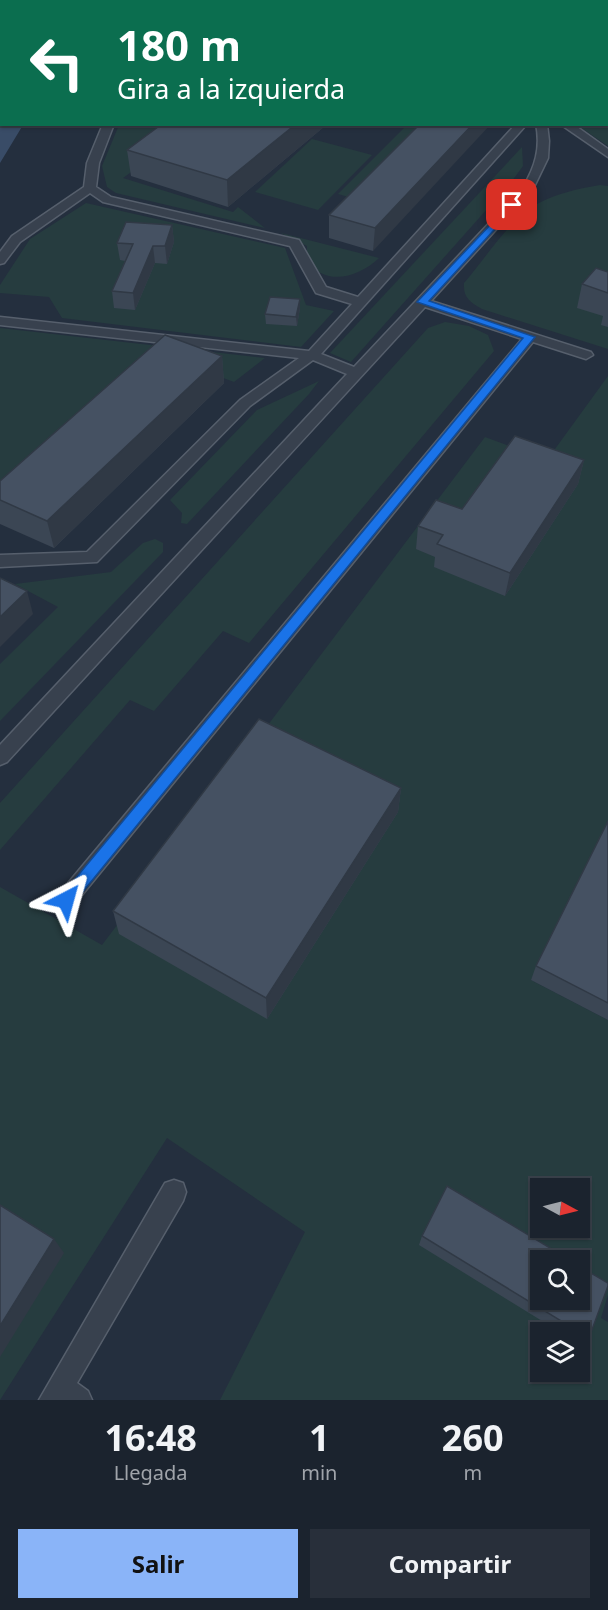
<!DOCTYPE html>
<html lang="es">
<style>
body{margin:0;font-family:"Noto Sans",sans-serif;background:#282f3a;color:#f1f3f6;height:100vh;display:flex;flex-direction:column;font-size:22px;white-space:nowrap}
*{box-sizing:border-box;margin:0}
p{font-size:20px;color:#a0a4aa}
.icon{flex:none;width:33px;height:33px;fill:none;stroke:currentColor;stroke-width:2;stroke-linecap:round;stroke-linejoin:round}
.map{position:relative;height:1400px;overflow:hidden}
.sheet{display:flex;flex-direction:column;background:#1b232e;flex:1}
.sheet>*{flex:none}
.guide{position:absolute;left:0px;top:0px;width:609px;height:126px;box-shadow:0 2px 4px #0004,0 0 0 2px #39404a;background:#0b6e4f;color:#fff;overflow:hidden}
.needle{width:39px;rotate:97deg}
.buttons{position:absolute;left:530px;top:1178px;display:grid;gap:12px}
.buttons a{display:grid;place-items:center;width:60px;height:60px;border-radius:0px;background:#1b232e;box-shadow:0 2px 4px #0004,0 0 0 2px #39404a;font-size:30px}
.pin{position:absolute;display:grid;place-items:center;width:51px;height:51px;color:#fff;margin:-26px;border-radius:12px;box-shadow:0 3px 9px #0006}
.me{position:absolute;width:66px;margin:-33px;rotate:39deg;stroke-linejoin:round;filter:drop-shadow(0 0 4px #0008)}
.turn{display:flex;align-items:center;gap:21px;height:126px;padding:0 18px;font-size:27px}
.turn .icon{width:78px;height:78px;stroke-width:2.5}
.turn b{display:block;font-size:42px;line-height:51px}
.eta{display:flex;justify-content:space-evenly;align-items:center;height:102px;text-align:center}
.eta b{font-size:36px;font-weight:700;line-height:42px}
.cta{display:flex;gap:12px;margin-top:auto;padding:12px 18px}
.cta a{flex:1;height:69px;border-radius:0px;background:#8ab4f8;color:#111;font-size:24px;font-weight:700;line-height:69px;text-align:center}
.cta a+a{background:#282f3a;color:#f1f3f6}
.map>svg:first-child{display:block}
.green{fill:#263c3f;fill-rule:evenodd}
.water{fill:#394c67}
.lines{fill:none;stroke-linecap:round;stroke-linejoin:round}
.lane-casing{stroke:#565f6c;stroke-width:3}
.lane{fill:#38414e;fill-rule:evenodd}
.wall{fill:#3b4654}
.shaded-wall{fill:#303945}
.building{fill:#455162;stroke:#303945;stroke-width:1.5}
.route{fill:#1a73e8;stroke:#114b97;stroke-width:1.5}
</style>
<div class="map">
<svg width="608" height="1400" viewBox="0 0 608 1400">
<rect width="100%" height="100%" fill="#242f3e"/>
<!-- green -->
<g class="green">
<polygon points="608,30 608,146 577,125 608,124"/>
<polygon points="119,125 196,125 123,178 233,212 238,207 265,228 116,193 107,187 102,166"/>
<polygon points="407,125 433,125 359,200 338,194"/>
<polygon points="312,139 372,155 318,210 255,192"/>
<polygon points="522,147 523,166 512,181 351,362 330,353"/>
<path d="M600,185l8,1v163l-126,-40c-13,-7 -19,-12 -18,-26 21,-24 46,-64 73,-79 20,-11 41,-15 63,-19z"/>
<polygon points="86,203 285,248 306,305 334,311 301,347 62,318 49,297 0,293 0,285 30,239"/>
<path d="M281,233l98,25c-21,20 -54,29 -72,2v-14z"/>
<polygon points="445,322 469,326 488,335 494,351 249,643 223,631 154,711 130,700 0,850 0,803 428,328"/>
<polygon points="0,328 265,358 234,382 167,357 0,506"/>
<path d="M608,376v449l-77,155 77,40v275l-7,23 7,4v78h-388l85,-168 -138,-94 -167,262v-513l102,58 383,-508 62,23zM540,1188h39v39h-39zM540,1260h39v39h-39zM540,1332h39v39h-39z"/>
<polygon points="319,381 309,394 187,524 181,523 182,513 170,500 257,410"/>
<polygon points="155,539 163,543 163,552 0,721 0,664 58,607 15,584 111,572 143,543"/>
</g>
<!-- water -->
<polygon class="water" points="0,0 99,0 2,2 2,124 23,125 0,163"/>
<g class="lines">
<defs>
<g id="lane">
<polygon points="165,0 175,0 165,2"/>
<polygon points="413,0 423,0 412,2"/>
<path d="M103,124h11l-15,39 -3,24 15,10 188,43 27,47 32,10 158,-173h11l-206,230 33,13 169,-180c12,-20 18,-39 13,-63h11l2,17 -1,17 -15,31 -102,112 160,51 2,3 -7,4 -53,-17 -460,564 -7,3 -7,-3 -3,-6 3,-6 463,-555 -97,-32 -418,455 -7,3v-20l347,-371 -34,-14 -63,46 -153,156 -97,5v-12l87,-3 153,-152 59,-42 -299,-33v-8l309,34 43,-47 -36,-11 -26,-47 -187,-44 -13,-9 -70,49 -16,21 -4,1v-12l12,-16 72,-49 3,-24z"/>
<polygon points="560,124 573,124 608,149 608,157"/>
<polygon points="174,1180 183,1183 186,1192 183,1201 77,1383 88,1391 92,1400 39,1400 165,1183"/>
</g>
</defs>
<!-- lane casing -->
<use href="#lane" class="lane-casing"/>
<!-- lane -->
<use href="#lane" class="lane"/>
</g>
<!-- wall -->
<g class="wall">
<polygon points="473,0 546,0 547,2 475,2"/>
<polygon points="162,124 325,124 325,126 228,207 131,176 127,150"/>
<polygon points="379,124 392,124 389,127"/>
<polygon points="420,124 373,251 329,238 329,215"/>
<polygon points="172,225 174,242 167,264 155,263 135,310 114,308 112,291 125,261 120,260 117,243"/>
<polygon points="608,272 608,327 601,325 603,316 577,308 582,284"/>
<polygon points="300,308 297,326 266,324 265,314"/>
<polygon points="222,356 224,383 54,548 0,524 0,481"/>
<polygon points="584,460 578,484 505,596 434,567 435,557 416,549 418,526"/>
<polygon points="401,788 398,812 267,1019 119,934 113,911"/>
<polygon points="608,821 608,1020 531,980 536,966"/>
<polygon points="447,1186 570,1260 540,1260 540,1299 579,1299 579,1266 608,1283 608,1286 589,1338 581,1345 579,1343 579,1332 560,1332 419,1245 422,1236"/>
</g>
<!-- shaded-wall -->
<g class="shaded-wall">
<polygon points="296,124 325,124 325,126 228,207 227,180"/>
<polygon points="473,124 491,124 373,251 375,228"/>
<polygon points="172,225 174,242 167,264 165,246"/>
<polygon points="153,246 155,263 135,310 133,293"/>
<polygon points="300,299 300,308 297,326 296,317"/>
<polygon points="222,356 224,383 54,548 47,521"/>
<polygon points="584,460 578,484 505,596 510,573"/>
<polygon points="27,591 33,614 0,647 0,617"/>
<polygon points="401,788 398,812 267,1019 266,998"/>
<polygon points="54,1239 64,1253 0,1357 0,1326"/>
</g>
<!-- building -->
<g class="building">
<polygon points="493,0 546,0 547,2 494,2"/>
<polygon points="162,124 296,124 227,180 127,150"/>
<polygon points="420,124 473,124 375,228 329,215"/>
<polygon points="126,222 172,225 165,246 153,246 133,293 112,291 133,244 117,243"/>
<polygon points="596,268 608,272 608,293 582,284"/>
<polygon points="270,297 300,299 296,317 265,314"/>
<polygon points="165,335 222,356 47,521 0,500 0,481"/>
<polygon points="515,436 584,460 510,573 437,544 443,535 418,526 436,500 462,509"/>
<polygon points="0,578 27,591 0,617"/>
<polygon points="259,719 401,788 266,998 113,911"/>
<polygon points="608,821 608,1003 536,966"/>
<polygon points="447,1186 570,1260 540,1260 540,1299 579,1299 579,1266 608,1283 608,1286 589,1338 422,1236"/>
<polygon points="0,1205 54,1239 0,1326"/>
</g>
<!-- route -->
<polygon class="route" points="512,202 516,205 515,207 429,301 535,337 72,905 66,907 61,905 58,900 61,896 523,338 417,302"/>
</svg>
<div class="buttons">
<a><svg class="needle" viewBox="-14 -14 28 28"><path d="M0-13l5 13h-10z" fill="#e53935"/><path d="M0 13l5-13h-10z" fill="#a0a4aa"/></svg></a>
<a><svg class="icon" aria-label="search" viewBox="0 0 24 24"><circle cx="10" cy="10" r="6"/><path d="M15 15l6 6"/></svg></a>
<a><svg class="icon" aria-label="layers" viewBox="0 0 24 24"><path d="M12 4l9 5-9 5-9-5zM3 14l9 5 9-5"/></svg></a>
</div>
<div class="pin" style="left:512px;top:205px;background:#d93025"><svg class="icon" aria-label="arrive" viewBox="0 0 24 24"><path d="M6 21V4h12l-3 4 3 4H6"/></svg></div>
<svg class="me" style="left:66px;top:900px" viewBox="-20 -20 40 40"><path d="M0-17L14 15 0 8-14 15z" fill="#1a73e8" stroke="#fff" stroke-width="4"/></svg>
<div class="guide">
<div class="turn"><svg class="icon" aria-label="left" viewBox="0 0 24 24"><path d="M17 20v-9H6M10 6l-5 5 5 5"/></svg><div><b>180 m</b>Gira a la izquierda</div></div>
</div>
</div>
<section class="sheet">
<div class="eta">
<div><b>16:48</b><p>Llegada</p></div>
<div><b>1</b><p>min</p></div>
<div><b>260</b><p>m</p></div>
</div>
<div class="cta"><a>Salir</a><a>Compartir</a></div>
</section>
